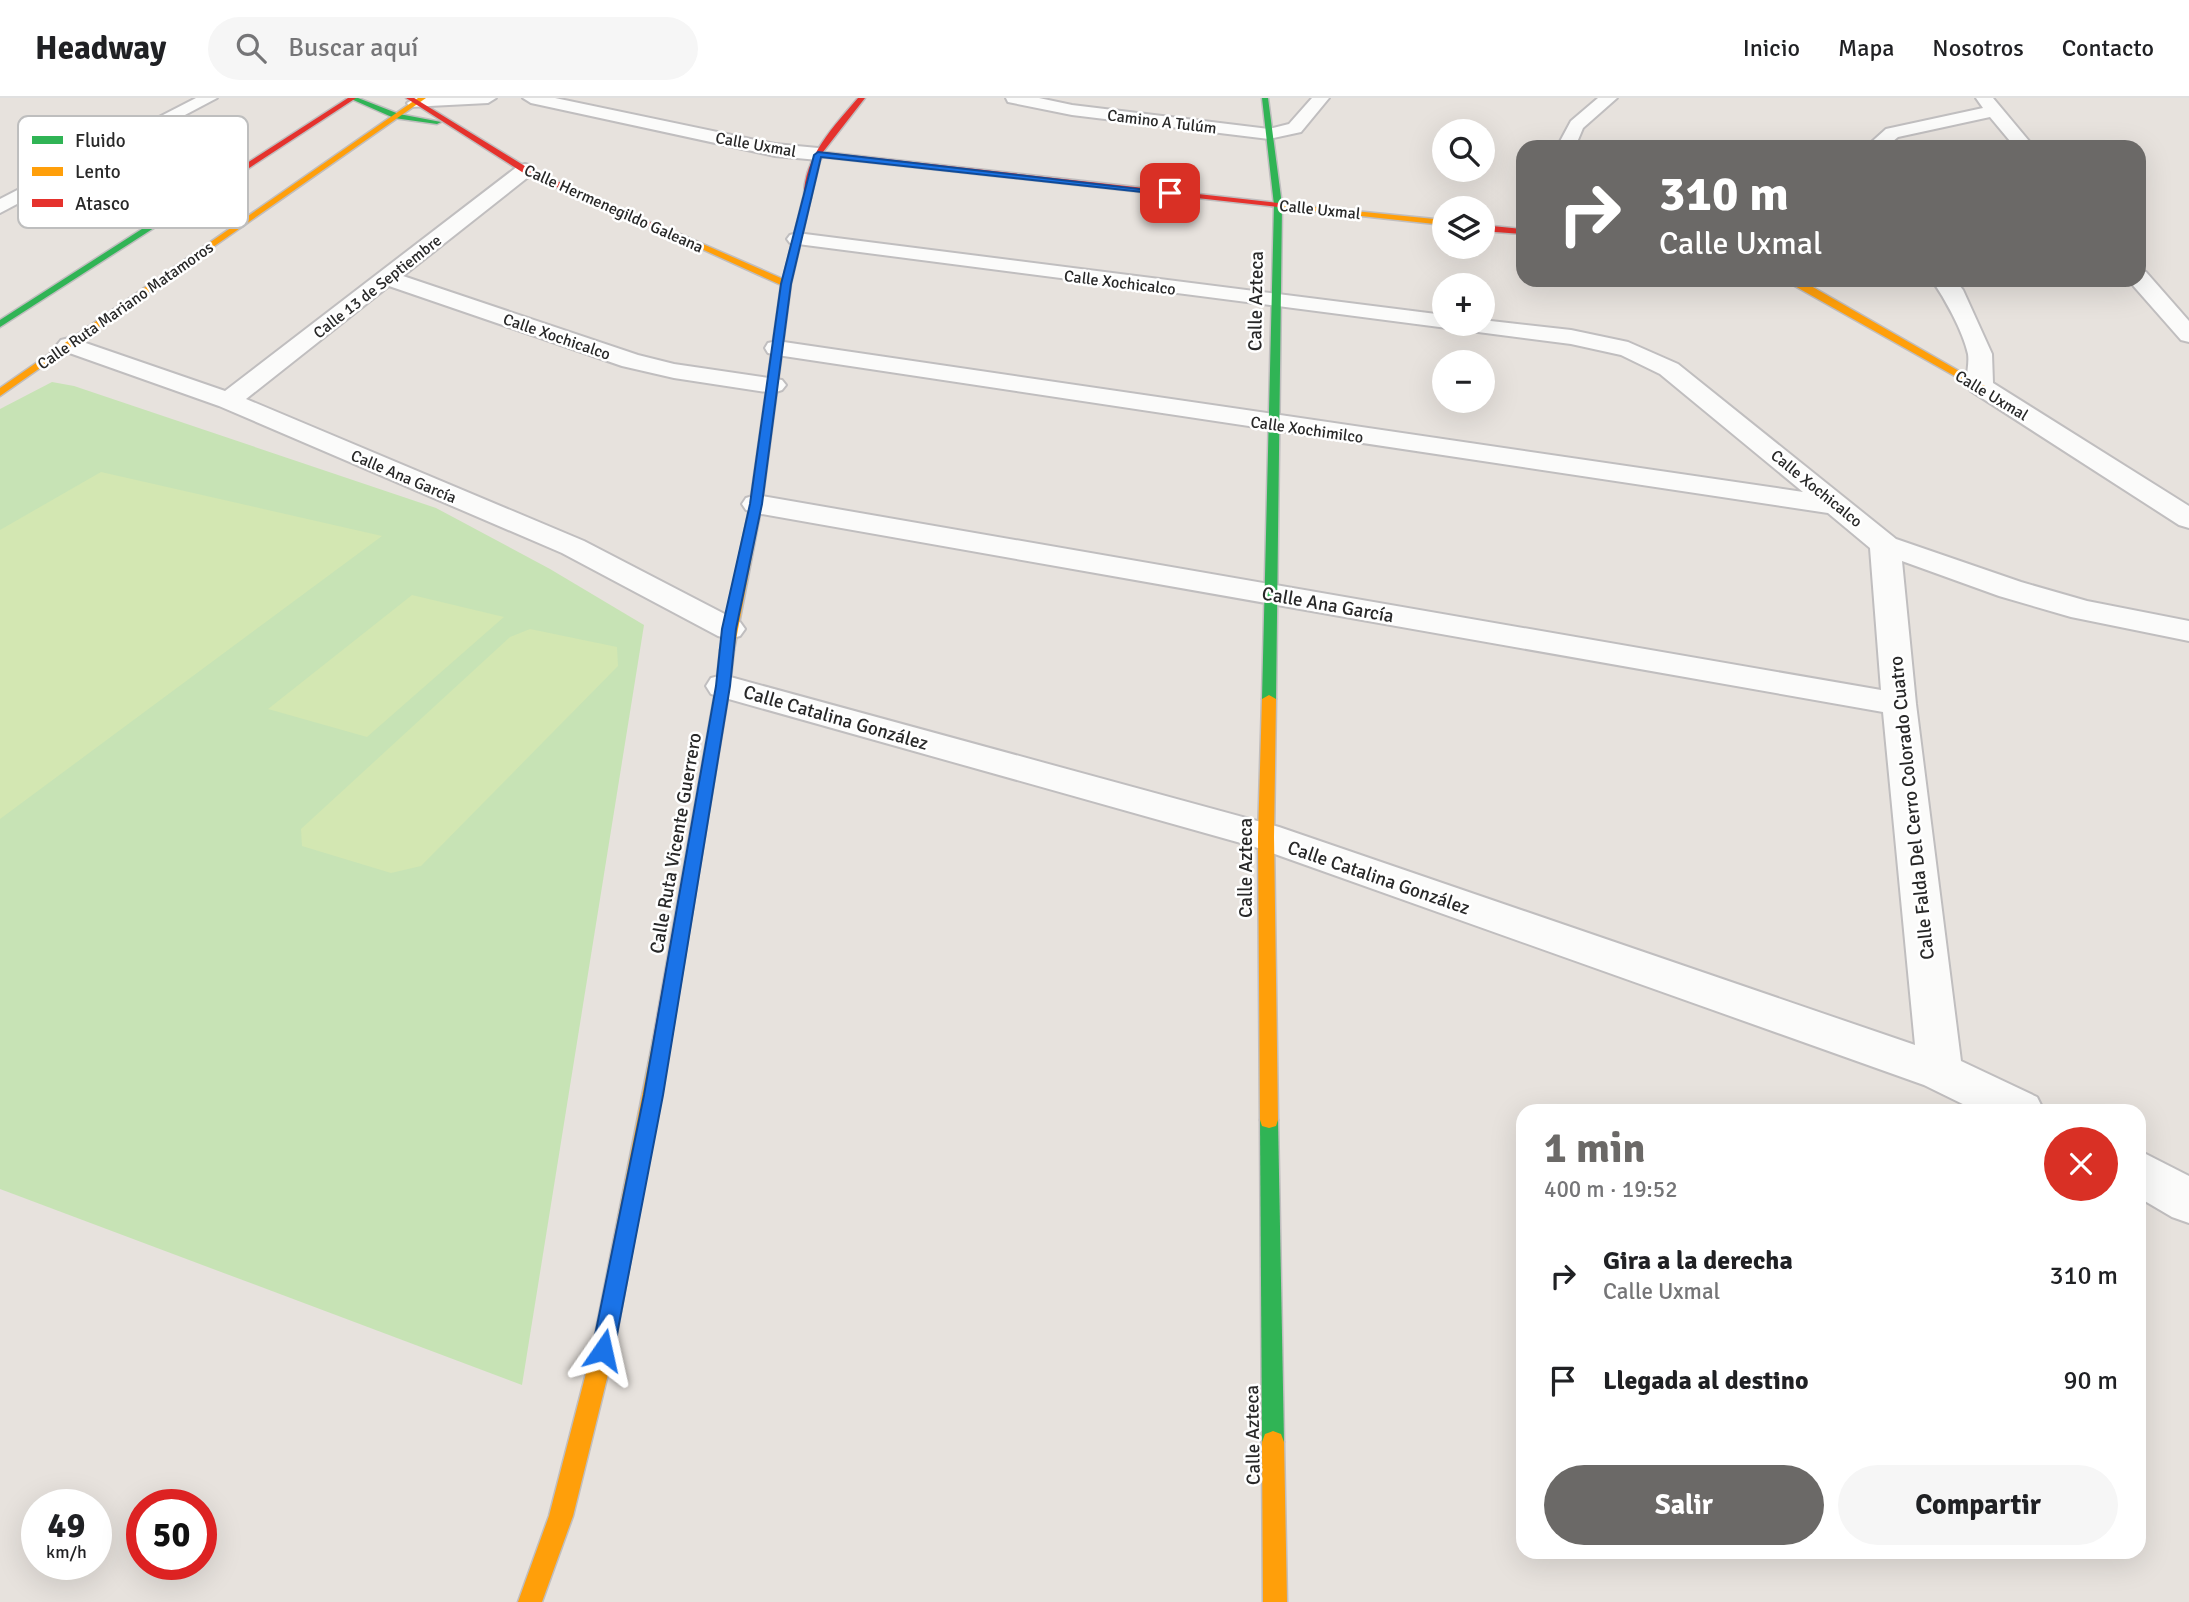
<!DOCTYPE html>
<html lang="es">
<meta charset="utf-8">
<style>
body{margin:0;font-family:Signika,sans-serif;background:#f6f6f6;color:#202124;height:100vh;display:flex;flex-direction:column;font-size:26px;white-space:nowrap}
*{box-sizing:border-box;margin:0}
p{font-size:23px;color:#757577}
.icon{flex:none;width:38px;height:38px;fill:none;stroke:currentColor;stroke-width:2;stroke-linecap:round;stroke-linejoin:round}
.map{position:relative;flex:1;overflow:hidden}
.drawer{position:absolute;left:1516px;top:1006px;width:630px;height:455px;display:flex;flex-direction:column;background:#fff;border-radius:21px;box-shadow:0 7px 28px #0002}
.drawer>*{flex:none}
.top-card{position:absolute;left:1516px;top:42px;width:630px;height:147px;border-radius:21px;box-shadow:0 7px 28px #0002;background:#6b6967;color:#fff;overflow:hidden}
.controls{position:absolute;left:1432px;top:21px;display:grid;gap:14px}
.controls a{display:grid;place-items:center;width:63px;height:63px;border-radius:50%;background:#fff;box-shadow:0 7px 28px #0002;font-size:35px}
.speed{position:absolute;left:21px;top:1391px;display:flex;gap:14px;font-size:35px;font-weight:700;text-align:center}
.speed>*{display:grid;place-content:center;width:91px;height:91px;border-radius:50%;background:#fff;box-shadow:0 7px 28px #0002;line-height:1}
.speed small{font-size:18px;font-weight:400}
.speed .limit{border:10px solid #d22;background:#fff;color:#111}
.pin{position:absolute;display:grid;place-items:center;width:60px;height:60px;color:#fff;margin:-30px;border-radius:14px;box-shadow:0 4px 10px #0006}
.me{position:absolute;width:77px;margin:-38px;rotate:11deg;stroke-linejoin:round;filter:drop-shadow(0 0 5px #0008)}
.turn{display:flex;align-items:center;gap:24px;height:147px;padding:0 28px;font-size:32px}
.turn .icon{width:91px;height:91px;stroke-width:2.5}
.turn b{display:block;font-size:49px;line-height:60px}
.round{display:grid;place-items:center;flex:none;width:74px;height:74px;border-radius:37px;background:#f6f6f6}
.summary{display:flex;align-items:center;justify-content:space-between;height:119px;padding:0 28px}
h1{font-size:42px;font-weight:700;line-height:52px;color:#6b6967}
.action{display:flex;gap:14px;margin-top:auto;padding:14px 28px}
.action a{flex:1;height:80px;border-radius:42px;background:#6b6967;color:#fff;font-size:28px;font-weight:700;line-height:80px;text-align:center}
.action a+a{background:#f6f6f6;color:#202124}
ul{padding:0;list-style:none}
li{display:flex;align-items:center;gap:21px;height:105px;padding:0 28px}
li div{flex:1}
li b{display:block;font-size:26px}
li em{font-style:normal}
header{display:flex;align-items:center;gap:42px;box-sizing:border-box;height:98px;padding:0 35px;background:#fff;border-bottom:2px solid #e0e0e0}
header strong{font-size:33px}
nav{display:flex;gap:38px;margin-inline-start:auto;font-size:24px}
.search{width:490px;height:63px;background:#f6f6f6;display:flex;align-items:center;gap:18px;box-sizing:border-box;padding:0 24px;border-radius:38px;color:#757577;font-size:26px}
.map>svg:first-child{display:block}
.green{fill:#c7e3b5}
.pitch{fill:#d3e7b2}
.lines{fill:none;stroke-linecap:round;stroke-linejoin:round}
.street-casing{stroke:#c0bebf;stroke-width:4}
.fast-casing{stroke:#c0bebf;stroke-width:3}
.slow-casing{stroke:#c0bebf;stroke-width:3}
.jam-casing{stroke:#c0bebf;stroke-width:3}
.street{fill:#fbfbfa;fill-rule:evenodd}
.fast{fill:#30b455;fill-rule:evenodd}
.slow{fill:#ff9f0a;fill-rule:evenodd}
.jam{fill:#e5322d;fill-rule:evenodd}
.route{fill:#1a73e8;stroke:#114b97;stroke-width:2}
.labels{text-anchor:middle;stroke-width:5;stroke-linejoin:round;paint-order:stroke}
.far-street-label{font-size:16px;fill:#282828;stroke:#fff}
.street-label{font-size:19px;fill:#282828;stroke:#fff}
.key{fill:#fff;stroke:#bebebe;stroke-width:2}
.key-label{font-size:19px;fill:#282828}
</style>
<header>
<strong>Headway</strong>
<div class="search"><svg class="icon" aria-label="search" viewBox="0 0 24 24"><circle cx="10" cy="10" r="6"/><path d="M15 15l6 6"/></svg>Buscar aquí</div>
<nav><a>Inicio</a><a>Mapa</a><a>Nosotros</a><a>Contacto</a></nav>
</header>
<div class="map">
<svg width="2189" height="1504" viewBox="0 0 2189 1504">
<rect width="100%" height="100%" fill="#e7e2dd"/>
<!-- green -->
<polygon class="green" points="52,284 74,288 436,410 550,471 644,527 522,1287 0,1091 0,311"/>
<!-- pitch -->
<g class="pitch">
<polygon points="101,374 382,438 0,721 0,432"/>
<polygon points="412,497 504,519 367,639 268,611"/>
<polygon points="530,531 617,549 618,568 421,768 391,775 302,748 301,731 510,539"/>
</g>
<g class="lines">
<defs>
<g id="street">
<polygon points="196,0 217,0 0,115 0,101"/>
<polygon points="416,0 496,0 488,5 410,9 407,5"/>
<polygon points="523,0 555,0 775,46 818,50 827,56 818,62 775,58 531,5"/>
<polygon points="1006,0 1039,0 1072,7 1269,31 1289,26 1312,0 1329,0 1301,34 1269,41 1072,17 1008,4"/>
<polygon points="1598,0 1617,0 1583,30 1575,49 1557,49 1571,23"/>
<polygon points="1976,0 1993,0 2034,49 2015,49 1990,19 1898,39 1886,49 1866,49 1886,31 1983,10"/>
<polygon points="525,66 532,68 534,72 532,76 403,178 638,257 674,266 782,282 786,287 782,292 773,295 674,280 622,268 389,188 246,301 584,443 740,524 745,531 740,538 729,541 718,538 562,455 219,308 61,252 57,247 61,242 69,240 77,242 225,293 518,68"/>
<polygon points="797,135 1444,217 1444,226 1482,226 1482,222 1571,232 1628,244 1678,266 1896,441 2021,484 2087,503 2189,523 2189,543 2071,519 1999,498 1902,463 1916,606 1961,963 2037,999 2044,1013 1977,1013 1924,987 1255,749 711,596 706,588 711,580 723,577 1279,729 1915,947 1883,614 756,415 746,412 742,406 746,400 756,397 1881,592 1870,450 1828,415 777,257 768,255 765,250 768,245 777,243 1803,394 1660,276 1621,257 1571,246 790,145 787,141 790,137"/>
<polygon points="2138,173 2146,174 2189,223 2189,244 2181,242 2130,184 2138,182"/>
<path d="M1932,182h23l8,10 29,64 1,29 196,123v22l-10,-3 -208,-134c-8,-11 -1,-24 -3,-37 -5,-23 -23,-55 -36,-74z"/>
<polygon points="2138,1052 2189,1078 2189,1125 2172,1119 2138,1099"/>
</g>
<g id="fast">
<polygon points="349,0 358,0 399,16 441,24 437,26 394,20"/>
<polygon points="1262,0 1268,0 1282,107 1276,601 1269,605 1262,601 1274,107"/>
<polygon points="234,72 241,74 0,229 0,222"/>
<polygon points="1269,1014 1276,1016 1278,1022 1284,1344 1281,1352 1273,1355 1265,1352 1262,1344 1260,1022 1262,1016"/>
</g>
<g id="slow">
<polygon points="418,0 426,0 0,298 0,290"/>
<polygon points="807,98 811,100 791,186 762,406 734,552 727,556 720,552 750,406 781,187 673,138 680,136 783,181 803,100"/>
<polygon points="1275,105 1444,122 1444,127 1278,109 1274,107"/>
<polygon points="1784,182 1797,182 1811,188 1985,288 1976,290"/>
<polygon points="1269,597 1276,601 1274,739 1278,1022 1276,1028 1269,1030 1262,1028 1260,1022 1258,739 1262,601"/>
<polygon points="662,935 668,937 671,942 614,1252 573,1418 542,1504 518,1504 549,1418 592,1252 653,942 656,937"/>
<polygon points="1273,1333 1281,1336 1284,1344 1287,1504 1263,1504 1262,1344 1265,1336"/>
</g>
<g id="jam">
<polygon points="348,0 356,0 240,76 233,74"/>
<polygon points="406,0 414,0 528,70 681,138 674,140 522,74"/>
<path d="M858,0h7l-42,54 455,51 4,2 -4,2 -457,-50 -10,41 -7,2c-2,-41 29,-73 54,-102z"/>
<polygon points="1482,127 1522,131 1522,136 1482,133"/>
<polygon points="727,548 734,552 730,588 671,942 668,947 662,949 656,947 653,942 716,588 720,552"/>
</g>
</defs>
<!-- street casing -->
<use href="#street" class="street-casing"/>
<!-- fast casing -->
<use href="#fast" class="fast-casing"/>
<!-- slow casing -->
<use href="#slow" class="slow-casing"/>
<!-- jam casing -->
<use href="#jam" class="jam-casing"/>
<!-- street -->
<use href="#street" class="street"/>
<!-- fast -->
<use href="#fast" class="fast"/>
<!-- slow -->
<use href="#slow" class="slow"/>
<!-- jam -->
<use href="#jam" class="jam"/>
</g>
<!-- route -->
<polygon class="route" points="818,54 1174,95 1170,97 821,59 791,186 762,406 736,531 730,588 663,997 614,1252 611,1260 603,1263 596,1260 592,1252 644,997 716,588 722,531 750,406 781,186 814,57"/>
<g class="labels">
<!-- far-street labels -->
<g class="far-street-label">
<text transform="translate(1162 23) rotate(7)" y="6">Camino A Tulúm</text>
<text transform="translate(756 46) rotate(10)" y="6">Calle Uxmal</text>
<text transform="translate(614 110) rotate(24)" y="6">Calle Hermenegildo Galeana</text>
<text transform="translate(1320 111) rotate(6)" y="6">Calle Uxmal</text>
<text transform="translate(1120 184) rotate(7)" y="6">Calle Xochicalco</text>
<text transform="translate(377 188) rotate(-38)" y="6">Calle 13 de Septiembre</text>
<text transform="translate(125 207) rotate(-35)" y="6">Calle Ruta Mariano Matamoros</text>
<text transform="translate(557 238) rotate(19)" y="6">Calle Xochicalco</text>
<text transform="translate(1992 297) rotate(31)" y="6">Calle Uxmal</text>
<text transform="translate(1307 331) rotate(8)" y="6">Calle Xochimilco</text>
<text transform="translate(404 378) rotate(23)" y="6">Calle Ana García</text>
<text transform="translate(1817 390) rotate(39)" y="6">Calle Xochicalco</text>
</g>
<!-- street labels -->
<g class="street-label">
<text transform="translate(1255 203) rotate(-89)" y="7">Calle Azteca</text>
<text transform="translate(1328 506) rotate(10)" y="7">Calle Ana García</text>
<text transform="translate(836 619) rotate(16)" y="7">Calle Catalina González</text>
<text transform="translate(1911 710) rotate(-96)" y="7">Calle Falda Del Cerro Colorado Cuatro</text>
<text transform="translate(675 745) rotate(-80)" y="7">Calle Ruta Vicente Guerrero</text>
<text transform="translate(1245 770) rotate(-90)" y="7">Calle Azteca</text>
<text transform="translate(1379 779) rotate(19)" y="7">Calle Catalina González</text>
<text transform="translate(1252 1337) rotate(-91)" y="7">Calle Azteca</text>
</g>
</g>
<!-- legend -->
<rect x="18" y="18" width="230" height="112" rx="10" class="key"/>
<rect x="32" y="38" width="31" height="8" fill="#30b455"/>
<rect x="32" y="69" width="31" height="9" fill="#ff9f0a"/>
<rect x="32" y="101" width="31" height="8" fill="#e5322d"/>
<g class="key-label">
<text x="75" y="49">Fluido</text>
<text x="75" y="80">Lento</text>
<text x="75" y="112">Atasco</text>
</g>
</svg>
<div class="controls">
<a><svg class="icon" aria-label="search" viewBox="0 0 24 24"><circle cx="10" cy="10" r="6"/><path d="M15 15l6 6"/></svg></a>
<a><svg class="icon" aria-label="layers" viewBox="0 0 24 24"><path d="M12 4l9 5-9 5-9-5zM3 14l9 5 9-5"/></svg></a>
<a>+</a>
<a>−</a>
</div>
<div class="speed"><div>49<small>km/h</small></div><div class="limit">50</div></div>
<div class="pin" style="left:1170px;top:95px;background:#d93025"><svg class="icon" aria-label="arrive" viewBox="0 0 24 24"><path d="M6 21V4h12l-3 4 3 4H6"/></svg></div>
<svg class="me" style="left:603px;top:1252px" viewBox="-20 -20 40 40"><path d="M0-17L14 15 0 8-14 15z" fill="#1a73e8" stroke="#fff" stroke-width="4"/></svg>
<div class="top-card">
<div class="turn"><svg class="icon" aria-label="right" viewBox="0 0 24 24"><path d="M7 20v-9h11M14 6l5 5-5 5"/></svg><div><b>310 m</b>Calle Uxmal</div></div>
</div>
<section class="drawer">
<div class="summary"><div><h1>1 min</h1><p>400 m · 19:52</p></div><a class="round" style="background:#d93025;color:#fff"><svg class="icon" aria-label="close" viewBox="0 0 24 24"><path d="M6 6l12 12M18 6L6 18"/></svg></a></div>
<ul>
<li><svg class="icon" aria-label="right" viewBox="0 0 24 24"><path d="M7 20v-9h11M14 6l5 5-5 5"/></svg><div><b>Gira a la derecha</b><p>Calle Uxmal</p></div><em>310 m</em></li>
<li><svg class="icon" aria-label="arrive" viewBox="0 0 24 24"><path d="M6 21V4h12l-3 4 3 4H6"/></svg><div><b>Llegada al destino</b></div><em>90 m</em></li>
</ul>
<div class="action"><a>Salir</a><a>Compartir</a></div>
</section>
</div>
